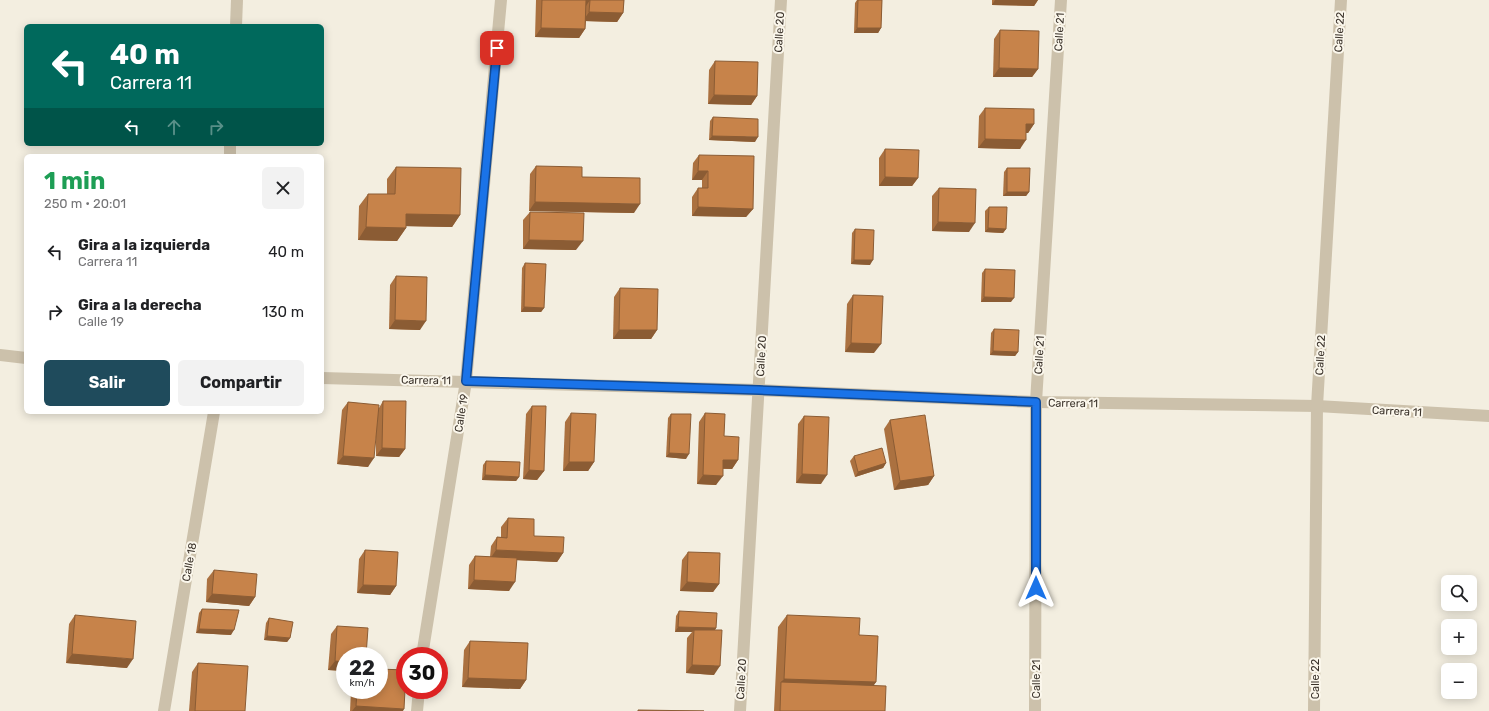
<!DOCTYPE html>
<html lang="es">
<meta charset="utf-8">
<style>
body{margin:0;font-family:Rubik,sans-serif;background:#f2f2f2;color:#202124;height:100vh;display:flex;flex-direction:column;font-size:15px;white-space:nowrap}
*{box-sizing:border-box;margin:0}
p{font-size:13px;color:#757577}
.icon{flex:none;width:22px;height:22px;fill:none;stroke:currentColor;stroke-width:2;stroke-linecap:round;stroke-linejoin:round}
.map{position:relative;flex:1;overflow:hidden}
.side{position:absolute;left:24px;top:154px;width:300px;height:260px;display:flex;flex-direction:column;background:#fff;border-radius:6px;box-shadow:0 2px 10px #0003}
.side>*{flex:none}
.banner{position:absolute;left:24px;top:24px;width:300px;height:122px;border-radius:6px;box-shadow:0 2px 10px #0003;background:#00695c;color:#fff;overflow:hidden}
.tools{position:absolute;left:1441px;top:575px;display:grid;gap:8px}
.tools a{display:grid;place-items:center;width:36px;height:36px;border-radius:6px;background:#fff;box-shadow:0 2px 10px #0003;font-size:20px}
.speed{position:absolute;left:336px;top:647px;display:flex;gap:8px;font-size:20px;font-weight:700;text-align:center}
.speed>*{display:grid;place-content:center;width:52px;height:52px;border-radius:50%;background:#fff;box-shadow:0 2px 10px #0003;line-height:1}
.speed small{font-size:10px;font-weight:400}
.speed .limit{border:6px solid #d22;background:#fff;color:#111}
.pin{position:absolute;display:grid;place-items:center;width:34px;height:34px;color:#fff;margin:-17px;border-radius:8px;box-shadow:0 2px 6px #0006}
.me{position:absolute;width:44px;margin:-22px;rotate:0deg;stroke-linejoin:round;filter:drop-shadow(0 0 3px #0008)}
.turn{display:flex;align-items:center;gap:14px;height:84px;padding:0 20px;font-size:18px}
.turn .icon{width:52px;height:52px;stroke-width:2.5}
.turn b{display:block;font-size:28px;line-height:34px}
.lanes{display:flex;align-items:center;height:38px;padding:0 20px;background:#0003;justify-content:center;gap:20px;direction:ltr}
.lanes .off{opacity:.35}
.round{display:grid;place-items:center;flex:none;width:42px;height:42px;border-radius:6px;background:#f2f2f2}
.head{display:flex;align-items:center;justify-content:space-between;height:68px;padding:0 20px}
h1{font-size:24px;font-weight:700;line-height:30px;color:#1e9e55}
.cta{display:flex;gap:8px;margin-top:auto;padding:8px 20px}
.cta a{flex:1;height:46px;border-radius:6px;background:#1f4b5c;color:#fff;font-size:16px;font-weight:700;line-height:46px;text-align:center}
.cta a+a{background:#f2f2f2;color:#202124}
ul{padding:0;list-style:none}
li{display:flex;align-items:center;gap:12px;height:60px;padding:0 20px}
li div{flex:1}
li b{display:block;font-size:15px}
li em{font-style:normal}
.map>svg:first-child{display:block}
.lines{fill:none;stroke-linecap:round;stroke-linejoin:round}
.minor{stroke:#ccc1ab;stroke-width:12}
.wall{fill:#ab7140}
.shaded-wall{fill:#8b5c34}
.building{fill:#c7834a;stroke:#8b5c34}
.route-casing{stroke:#114b97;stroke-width:10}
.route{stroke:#1a73e8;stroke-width:7}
.labels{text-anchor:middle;stroke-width:4;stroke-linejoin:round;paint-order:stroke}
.street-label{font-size:11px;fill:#3a322a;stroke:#fbf7ec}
</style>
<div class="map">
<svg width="1489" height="711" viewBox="0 0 1489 711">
<rect width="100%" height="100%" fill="#f3eee0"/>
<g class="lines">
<!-- minor -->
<g class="minor">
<polyline points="236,26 237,0"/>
<polyline points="230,156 230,144"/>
<polyline points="0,355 26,358"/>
<polyline points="322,378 759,390 1036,402 1317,406 1489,416"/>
<polyline points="422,656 466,381 501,0"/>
<polyline points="164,711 214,412"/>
<polyline points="417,711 419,690"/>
<polyline points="740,711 781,0"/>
<polyline points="1035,711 1036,402 1061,0"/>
<polyline points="1314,711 1317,406 1341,0"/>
</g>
</g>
<!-- wall -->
<g class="wall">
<polygon points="536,0 624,0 623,13 617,22 586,21 585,29 579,38 535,37"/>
<polygon points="857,0 882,0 881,28 878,33 854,33 855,3"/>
<polygon points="992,0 1038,0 1034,6 992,5"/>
<polygon points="1000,30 1038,69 1032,77 993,77 994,39"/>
<polygon points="715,61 757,96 751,105 708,104 709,70"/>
<polygon points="985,108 1034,124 1028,133 1026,133 1020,149 978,148 979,116"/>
<polygon points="713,117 755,142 709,140 710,121"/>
<polygon points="885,149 918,178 912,186 879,186 879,158"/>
<polygon points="699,155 753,209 746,217 692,216 692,197 698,188 702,188 702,180 692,180 693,163"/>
<polygon points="536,166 582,177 634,213 529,211 530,174"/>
<polygon points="396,167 460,215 452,227 406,226 406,228 397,241 358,240 359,206 368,194 387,194 387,179"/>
<polygon points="1007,168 1029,192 1026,196 1003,196 1004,172"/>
<polygon points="939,188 969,232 932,231 932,196"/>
<polygon points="989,207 1006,229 1003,233 985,232 985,211"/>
<polygon points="530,212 576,250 523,249 523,220"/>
<polygon points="855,229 870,265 851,264 852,233"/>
<polygon points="525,263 544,308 541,312 521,312 522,268"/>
<polygon points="985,269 1011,302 981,302 982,273"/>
<polygon points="396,276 420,330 389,329 390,285"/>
<polygon points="620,288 657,330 651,339 613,339 614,297"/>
<polygon points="853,295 874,353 845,352 847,304"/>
<polygon points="994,329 1018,352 1015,356 990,355 991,333"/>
<polygon points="383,401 405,449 399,457 376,456 376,435 368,467 337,464 342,410 348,402 379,408"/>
<polygon points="532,406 544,471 537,480 523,479 526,414"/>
<polygon points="571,413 594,462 588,471 563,471 565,422"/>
<polygon points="705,413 724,436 738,460 732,469 723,469 716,485 697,484 699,422"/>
<polygon points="671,414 686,459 666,457 668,418"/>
<polygon points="804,416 821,484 796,483 798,424"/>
<polygon points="890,420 934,476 928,485 894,490 884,429"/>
<polygon points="854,456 886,463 883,468 855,477 850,461"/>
<polygon points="486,461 519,477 516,481 482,480 483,465"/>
<polygon points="508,518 534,536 563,553 557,562 516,560 509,591 468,589 469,565 475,556 490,557 491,546 497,537 501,537 501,527"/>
<polygon points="365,550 396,586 390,595 357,593 359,559"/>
<polygon points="688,552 719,584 713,592 680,591 682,560"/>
<polygon points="214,570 255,597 249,606 206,602 207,579"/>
<polygon points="202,609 231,635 196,633 199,613"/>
<polygon points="679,611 716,628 715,630 714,675 686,673 687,638 692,632 675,632 676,616"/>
<polygon points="75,615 127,668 66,663 69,624"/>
<polygon points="787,615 859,635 876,682 873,686 885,711 774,711 778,627"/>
<polygon points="269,618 290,638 287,642 264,640 266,623"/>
<polygon points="337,626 345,656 345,671 328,670 331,634"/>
<polygon points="470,641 526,680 520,689 462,687 464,650"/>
<polygon points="198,663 245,711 189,711 192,672"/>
<polygon points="351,690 379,690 403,711 350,711"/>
</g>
<!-- shaded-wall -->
<g class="shaded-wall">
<polygon points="586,0 590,0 584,9"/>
<polygon points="995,0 1038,0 1034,6 992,5"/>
<polygon points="589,12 623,13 617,22 583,21"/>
<polygon points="541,28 585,29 579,38 535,37"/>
<polygon points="857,28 881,28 878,33 854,33"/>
<polygon points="999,68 1038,69 1032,77 993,77"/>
<polygon points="714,95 757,96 751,105 708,104"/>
<polygon points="1026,124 1034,124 1028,133 1020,133"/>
<polygon points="712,136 758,137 755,142 709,140"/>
<polygon points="985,139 1026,140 1020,149 978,148"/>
<polygon points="698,171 708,171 702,180 692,180"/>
<polygon points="885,177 918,178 912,186 879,186"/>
<polygon points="1007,192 1029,192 1026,196 1003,196"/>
<polygon points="535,202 640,204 634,213 529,211"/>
<polygon points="698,207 753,209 746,217 692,216"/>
<polygon points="406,214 460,215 452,227 398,226"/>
<polygon points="938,222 975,223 969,232 932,231"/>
<polygon points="366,227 406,228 397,241 358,240"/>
<polygon points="988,228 1006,229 1003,233 985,232"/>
<polygon points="529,240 583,241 576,250 523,249"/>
<polygon points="854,260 873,260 870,265 851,264"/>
<polygon points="984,297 1014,298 1011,302 981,302"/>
<polygon points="524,307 544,308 541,312 521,312"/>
<polygon points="395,320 426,321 420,330 389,329"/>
<polygon points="619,330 657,330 651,339 613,339"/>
<polygon points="851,343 881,344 874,353 845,352"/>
<polygon points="993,351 1018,352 1015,356 990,355"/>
<polygon points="382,448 405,449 399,457 376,456"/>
<polygon points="669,453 689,454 686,459 666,457"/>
<polygon points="343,456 374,458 368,467 337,464"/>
<polygon points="723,460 738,460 732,469 717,468"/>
<polygon points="569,462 594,462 588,471 563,471"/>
<polygon points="886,463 883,468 855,477 858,472"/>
<polygon points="529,470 544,471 537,480 523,479"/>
<polygon points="802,474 827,475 821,484 796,483"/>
<polygon points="485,475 519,477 516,481 482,480"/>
<polygon points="703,475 723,476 716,485 697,484"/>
<polygon points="934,476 928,485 894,490 900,481"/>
<polygon points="496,550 563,553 557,562 490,559"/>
<polygon points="474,580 515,582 509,591 468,589"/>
<polygon points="687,582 719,584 713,592 680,591"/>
<polygon points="363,585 396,586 390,595 357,593"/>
<polygon points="212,594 255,597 249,606 206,602"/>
<polygon points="678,627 716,628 713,633 694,630 692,632 675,632"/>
<polygon points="199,629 234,630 231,635 196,633"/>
<polygon points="267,636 290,638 287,642 264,640"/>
<polygon points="72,654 133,659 127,668 66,663"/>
<polygon points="335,661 345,662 345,671 328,670"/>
<polygon points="692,665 720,666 714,675 686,673"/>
<polygon points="468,678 526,680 520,689 462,687"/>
<polygon points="784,679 876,682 867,695 781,682"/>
<polygon points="356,706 404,709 403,711 352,711"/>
</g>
<!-- building -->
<g class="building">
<polygon points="542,0 586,0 585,29 541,28"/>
<polygon points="589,0 624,0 623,13 589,12 590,0"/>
<polygon points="858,0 882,0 881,28 857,28"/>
<polygon points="1000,30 1039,31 1038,69 999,68"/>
<polygon points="715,61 758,62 757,96 714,95"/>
<polygon points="985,108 1034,109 1034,124 1026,124 1026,140 985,139"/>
<polygon points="713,117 758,119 758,137 712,136"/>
<polygon points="885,149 919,150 918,178 885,177"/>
<polygon points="699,155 754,156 753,209 698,207 698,188 708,188 708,171 698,171"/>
<polygon points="536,166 582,167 582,177 640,178 640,204 535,202"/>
<polygon points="396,167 461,168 460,215 406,214 406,228 366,227 368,194 395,194"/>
<polygon points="1007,168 1030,168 1029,192 1007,192"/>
<polygon points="939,188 976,189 975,223 938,222"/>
<polygon points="989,207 1007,207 1006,229 988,228"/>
<polygon points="530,212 584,213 583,241 529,240"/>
<polygon points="855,229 874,230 873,260 854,260"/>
<polygon points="525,263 546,264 544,308 524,307"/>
<polygon points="985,269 1015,270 1014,298 984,297"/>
<polygon points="396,276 427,277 426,321 395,320"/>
<polygon points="620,288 658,289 657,330 619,330"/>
<polygon points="853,295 883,296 881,344 851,343"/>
<polygon points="994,329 1019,330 1018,352 993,351"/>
<polygon points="383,401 406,401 405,449 382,448"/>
<polygon points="348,402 379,405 374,458 343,456"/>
<polygon points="532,406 546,406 544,471 529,470"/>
<polygon points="571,413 596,414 594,462 569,462"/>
<polygon points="705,413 725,414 724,436 739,437 738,460 723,460 723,476 703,475"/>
<polygon points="671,414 691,414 689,454 669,453"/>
<polygon points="925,415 934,476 900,481 890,420"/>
<polygon points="804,416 829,417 827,475 802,474"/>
<polygon points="882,448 886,463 858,472 854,456"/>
<polygon points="486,461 520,462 519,477 485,475"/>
<polygon points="508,518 534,519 534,536 564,537 563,553 496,550 497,537 507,538"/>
<polygon points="365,550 398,552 396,586 363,585"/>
<polygon points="688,552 720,553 719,584 687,582"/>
<polygon points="475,556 517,558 515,582 474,580"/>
<polygon points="214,570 257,574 255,597 212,594"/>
<polygon points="202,609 239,610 234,630 199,629"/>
<polygon points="679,611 717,613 716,628 678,627"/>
<polygon points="75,615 136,621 133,659 72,654"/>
<polygon points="787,615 860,618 859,635 878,636 876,682 784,679"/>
<polygon points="269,618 293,622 290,638 267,636"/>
<polygon points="337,626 368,628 366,656 345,656 345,662 335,661"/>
<polygon points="694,630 722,630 720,666 692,665"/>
<polygon points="470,641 528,643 526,680 468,678"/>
<polygon points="198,663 248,666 245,711 195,711"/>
<polygon points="379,669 405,670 405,690 404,709 356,706 357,690 379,690"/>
<polygon points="781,682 886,686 885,711 780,711"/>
<polygon points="638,710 704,711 638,711"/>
</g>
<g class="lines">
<defs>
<polyline id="route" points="497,48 466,381 759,390 1036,402 1036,588"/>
</defs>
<!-- route casing -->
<use href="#route" class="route-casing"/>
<!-- route -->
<use href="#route" class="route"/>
</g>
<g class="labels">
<!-- street labels -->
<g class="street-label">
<text transform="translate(779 32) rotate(-87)" y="4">Calle 20</text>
<text transform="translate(1059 32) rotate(-87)" y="4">Calle 21</text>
<text transform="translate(1339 32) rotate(-87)" y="4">Calle 22</text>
<text transform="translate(1039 355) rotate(-87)" y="4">Calle 21</text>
<text transform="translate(1320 355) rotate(-87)" y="4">Calle 22</text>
<text transform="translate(761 356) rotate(-87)" y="4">Calle 20</text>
<text transform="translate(426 380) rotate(1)" y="4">Carrera 11</text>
<text transform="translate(1073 403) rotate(1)" y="4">Carrera 11</text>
<text transform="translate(1397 411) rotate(3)" y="4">Carrera 11</text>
<text transform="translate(461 413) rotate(-81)" y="4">Calle 19</text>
<text transform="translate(189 562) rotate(-80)" y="4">Calle 18</text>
<text transform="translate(741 679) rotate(-87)" y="4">Calle 20</text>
<text transform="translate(1036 679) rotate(-90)" y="4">Calle 21</text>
<text transform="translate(1315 679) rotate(-90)" y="4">Calle 22</text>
</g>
</g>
</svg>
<div class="tools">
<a><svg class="icon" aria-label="search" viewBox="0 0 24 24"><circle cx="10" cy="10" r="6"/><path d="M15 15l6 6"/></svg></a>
<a>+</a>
<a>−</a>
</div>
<div class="speed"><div>22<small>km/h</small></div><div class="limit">30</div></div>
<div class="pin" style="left:497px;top:48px;background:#d93025"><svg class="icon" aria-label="arrive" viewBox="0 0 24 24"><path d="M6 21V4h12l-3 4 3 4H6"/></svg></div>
<svg class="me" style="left:1036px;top:588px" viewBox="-20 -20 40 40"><path d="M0-17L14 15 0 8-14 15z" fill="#1a73e8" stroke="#fff" stroke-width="4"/></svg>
<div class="banner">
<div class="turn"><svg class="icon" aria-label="left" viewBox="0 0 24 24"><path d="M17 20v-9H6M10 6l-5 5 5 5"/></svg><div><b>40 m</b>Carrera 11</div></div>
<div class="lanes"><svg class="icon" aria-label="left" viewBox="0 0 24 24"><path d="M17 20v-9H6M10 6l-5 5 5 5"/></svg><svg class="icon off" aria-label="ahead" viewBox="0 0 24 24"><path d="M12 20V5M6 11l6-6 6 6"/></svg><svg class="icon off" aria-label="right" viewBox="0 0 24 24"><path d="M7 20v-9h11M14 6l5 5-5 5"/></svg></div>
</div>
<section class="side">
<div class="head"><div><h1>1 min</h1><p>250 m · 20:01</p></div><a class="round"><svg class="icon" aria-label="close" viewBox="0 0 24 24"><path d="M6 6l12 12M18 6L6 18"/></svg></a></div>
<ul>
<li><svg class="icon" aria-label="left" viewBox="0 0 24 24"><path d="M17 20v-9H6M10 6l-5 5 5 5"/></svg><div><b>Gira a la izquierda</b><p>Carrera 11</p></div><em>40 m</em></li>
<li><svg class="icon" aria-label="right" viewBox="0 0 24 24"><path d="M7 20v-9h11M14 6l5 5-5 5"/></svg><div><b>Gira a la derecha</b><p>Calle 19</p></div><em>130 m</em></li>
</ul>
<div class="cta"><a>Salir</a><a>Compartir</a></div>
</section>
</div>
